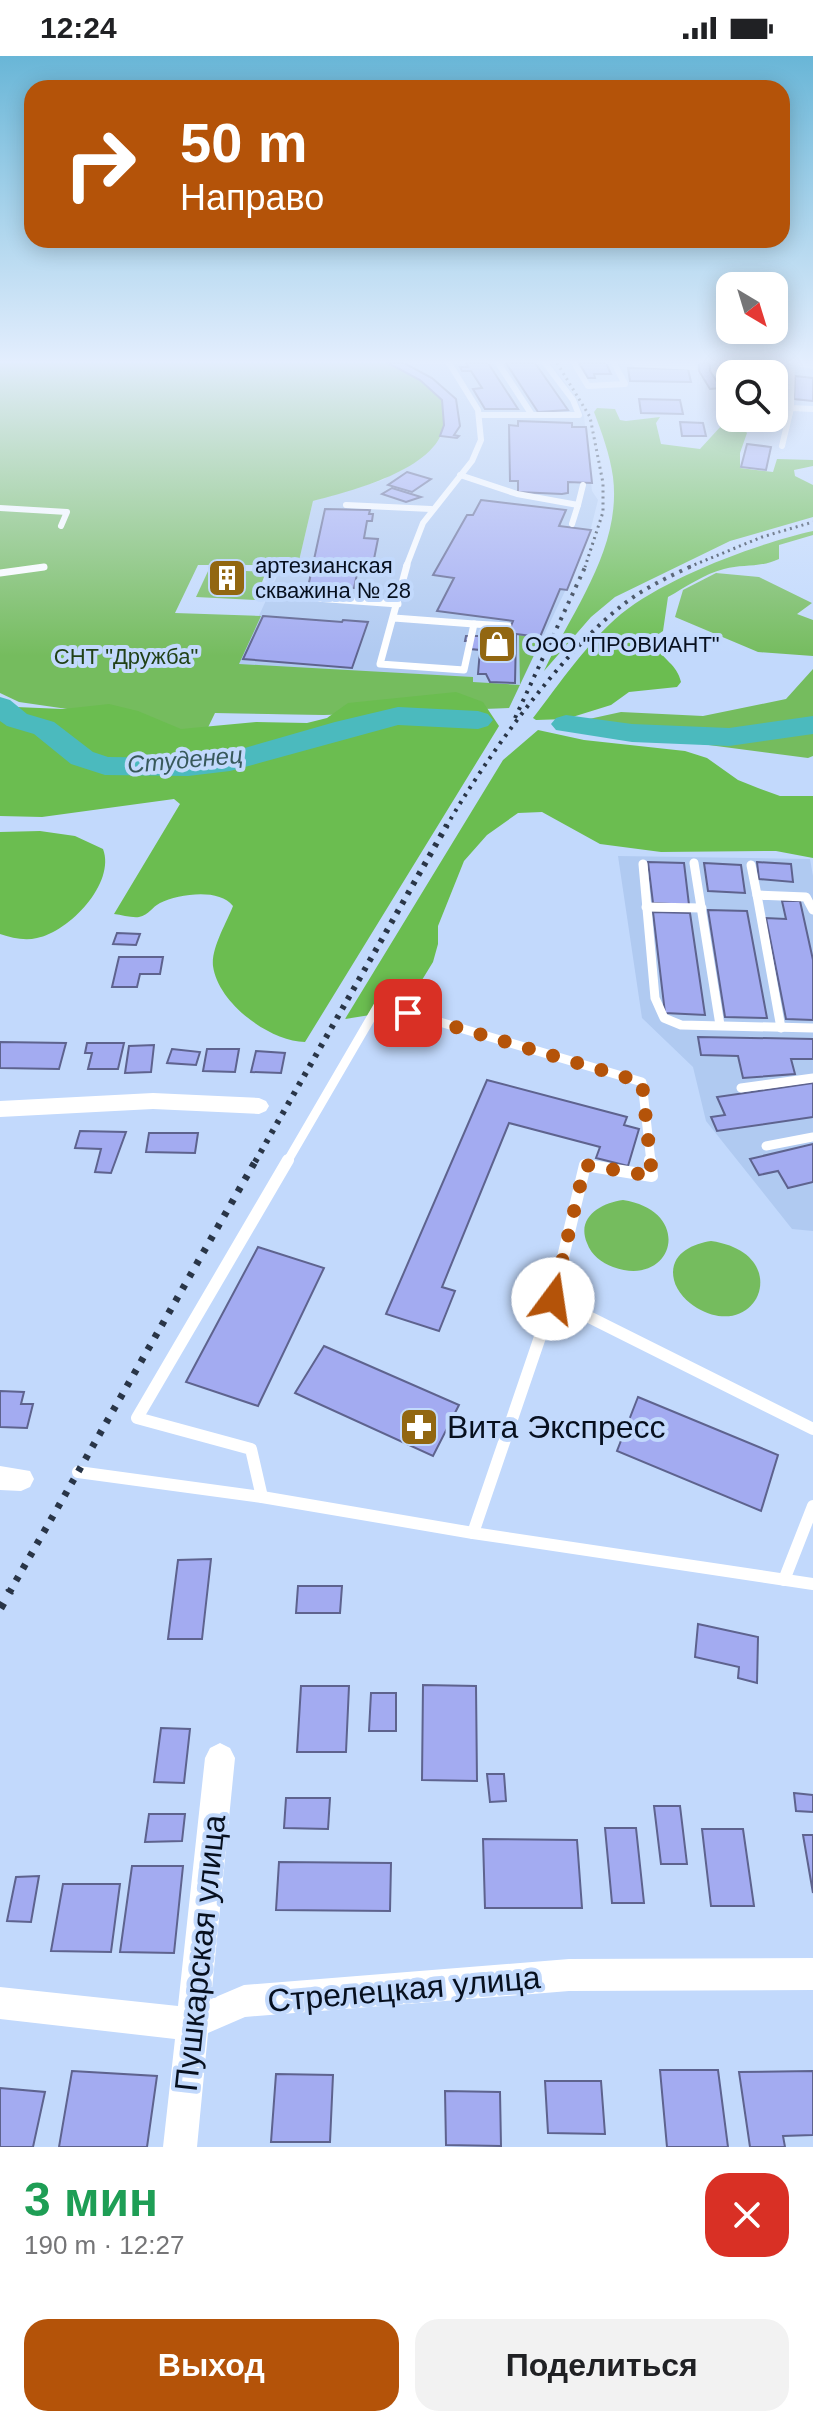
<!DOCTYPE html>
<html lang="ru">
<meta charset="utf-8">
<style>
body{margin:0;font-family:Helvetica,sans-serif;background:#f2f2f2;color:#202124;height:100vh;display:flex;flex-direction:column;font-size:30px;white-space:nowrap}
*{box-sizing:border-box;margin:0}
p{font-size:26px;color:#757577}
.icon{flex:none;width:44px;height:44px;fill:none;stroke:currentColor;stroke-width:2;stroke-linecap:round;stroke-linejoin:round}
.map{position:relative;height:2091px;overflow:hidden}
.drawer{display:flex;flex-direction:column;background:#fff;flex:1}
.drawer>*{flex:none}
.banner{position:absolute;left:24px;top:24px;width:766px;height:168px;border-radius:24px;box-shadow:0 4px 20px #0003;background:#b45309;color:#fff;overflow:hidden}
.needle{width:52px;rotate:142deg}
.fabs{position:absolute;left:716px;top:216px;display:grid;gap:16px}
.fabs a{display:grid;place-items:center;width:72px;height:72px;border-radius:16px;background:#fff;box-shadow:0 4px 20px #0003;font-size:40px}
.pin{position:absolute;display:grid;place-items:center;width:68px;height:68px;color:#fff;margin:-34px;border-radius:16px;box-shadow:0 4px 12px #0006}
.me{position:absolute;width:88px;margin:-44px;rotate:14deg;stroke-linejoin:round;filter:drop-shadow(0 0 6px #0008)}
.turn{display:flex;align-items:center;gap:28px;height:168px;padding:0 24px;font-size:36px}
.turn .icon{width:104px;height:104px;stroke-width:2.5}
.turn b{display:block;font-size:56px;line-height:68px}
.round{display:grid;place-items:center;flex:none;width:84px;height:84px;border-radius:24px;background:#f2f2f2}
.head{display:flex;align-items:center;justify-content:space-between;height:136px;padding:0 24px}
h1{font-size:48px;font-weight:700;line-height:60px;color:#1e9e55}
.primary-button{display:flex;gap:16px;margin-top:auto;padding:16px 24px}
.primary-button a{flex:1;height:92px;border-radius:24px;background:#b45309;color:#fff;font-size:32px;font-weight:700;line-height:92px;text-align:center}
.primary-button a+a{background:#f2f2f2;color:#202124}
.status{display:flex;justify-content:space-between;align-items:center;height:56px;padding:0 40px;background:#fff;direction:ltr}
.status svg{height:22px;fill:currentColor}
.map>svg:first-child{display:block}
.built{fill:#b0caf1}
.green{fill:#75bc5e}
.forest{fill:#6bbd50}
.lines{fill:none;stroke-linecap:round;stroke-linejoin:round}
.river{fill:#4bbabe;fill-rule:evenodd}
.building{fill:#a3abf1;stroke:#5e638e;stroke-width:2}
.service-far3{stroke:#fff;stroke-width:6}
.service-far2{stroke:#fff;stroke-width:7}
.service-far1{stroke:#fff;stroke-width:9}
.service{stroke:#fff;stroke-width:12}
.minor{fill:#fff;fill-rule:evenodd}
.tertiary{fill:#fff;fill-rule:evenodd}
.rail-far4{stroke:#293547;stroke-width:3;stroke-dasharray:2 4;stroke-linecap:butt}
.rail-far3{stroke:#293547;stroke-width:4;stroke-dasharray:3 6;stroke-linecap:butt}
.rail-far2{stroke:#293547;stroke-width:6;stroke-dasharray:4 7;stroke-linecap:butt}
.rail-far1{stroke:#293547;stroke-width:7;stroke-dasharray:5 9;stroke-linecap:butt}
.rail{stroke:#293547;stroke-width:9;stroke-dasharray:6 12;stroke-linecap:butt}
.route{stroke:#b45309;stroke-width:14;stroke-dasharray:0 25.2}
.labels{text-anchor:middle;stroke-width:8;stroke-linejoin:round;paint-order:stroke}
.far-poi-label{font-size:22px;fill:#07101f;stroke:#c2d9fc;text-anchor:start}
.far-park-label{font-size:22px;fill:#214116;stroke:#c2d9fc}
.far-water-label{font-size:24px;font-style:italic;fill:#38595b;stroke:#c2d9fc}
.near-poi-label{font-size:32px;fill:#07101f;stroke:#c2d9fc;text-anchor:start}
.near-street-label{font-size:32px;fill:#07101f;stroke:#c2d9fc}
</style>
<div class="status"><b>12:24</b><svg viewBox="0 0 49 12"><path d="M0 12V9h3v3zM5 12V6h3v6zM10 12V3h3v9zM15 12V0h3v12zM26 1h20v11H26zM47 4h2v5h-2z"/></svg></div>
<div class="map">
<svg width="813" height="2091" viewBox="0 0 813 2091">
<rect width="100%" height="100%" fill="#c2d9fc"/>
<!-- built -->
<g class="built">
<polygon points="388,307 550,307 576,341 584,360 592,435 598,444 591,472 566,533 509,652 324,659 215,657 282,509 298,509 313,445 383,424 440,382 444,369 420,324"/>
<polygon points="618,800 810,803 813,820 813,1175 792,1173 706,1065 693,1011 642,962"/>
</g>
<!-- green -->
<g class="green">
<path d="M0,307h388l32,17 22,20c1,8 3,18 2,25 -7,45 -94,66 -131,76l-15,64h-100l-23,48 86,3 -22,48 234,13v5l47,3 -1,-50 23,3 -33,70 -185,7 -109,-2 -16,33 -104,-33 -76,-11 -19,-9z"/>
<polygon points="209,513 266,516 255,544 196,541"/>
<polygon points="716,517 759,521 812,547 797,558 813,564 813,600 758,596 675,561 683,534"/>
<polygon points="813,613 813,700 808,702 701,688 616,683 566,668 621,656 703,660 786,643"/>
<path d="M623,1144c72,11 51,89 -10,67 -11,-4 -22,-12 -26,-24 -11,-26 14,-40 36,-43z"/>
<path d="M711,1185c84,12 48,103 -14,67 -10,-6 -20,-16 -23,-28 -6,-25 17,-36 37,-39z"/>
</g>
<!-- forest -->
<g class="forest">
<path d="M597,352l18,1 5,11 6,1 34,-4 -4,6 5,21 39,5 22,-24h18l7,8 -7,20v15l33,4 4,-13 36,1v6l-19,4 1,6 18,9v32l-83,24 -115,56 -24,20 -47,54c28,-60 78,-123 69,-194 -3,-22 -11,-44 -19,-65z"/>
<path d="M813,475v4l-34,10v14c-19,9 -36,5 -55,10 -20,5 -38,18 -56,28l-5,34 -6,4 -2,10c8,15 22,19 26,37l-4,5 -48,5 -18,13 -45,14 -30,1 -3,-2c27,-35 54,-75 88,-104 46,-37 135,-70 192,-83z"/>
<path d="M456,636l27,10 16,24 -194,316c-36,-1 -87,-39 -92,-76 -2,-18 14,-44 20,-60 -14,-18 -54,-12 -73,-3 -8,4 -11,12 -21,14 -7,1 -17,-2 -25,-3l66,-110 -6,-5 -132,18 -42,-1v-116l16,7 47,2 46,-5 29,7 43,18 75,-7 51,1 20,-5 21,-15z"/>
<polygon points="538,674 584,684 685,695 707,702 738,724 758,732 780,740 813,740 813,802 776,795 661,796 600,788 542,756 518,757 487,779 464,805 438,870 438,888 433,906 411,942 389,956 345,963 503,704"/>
<path d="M40,775l35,5 28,13c13,34 -34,83 -66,89 -12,3 -25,0 -37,-4v-102z"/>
</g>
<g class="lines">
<!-- river -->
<g class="river">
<polygon points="0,641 10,644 27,658 54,666 93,696 108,701 188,702 227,697 335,666 398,651 478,655 488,658 493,664 488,670 478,673 398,669 230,715 188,720 105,719 71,708 34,678 7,670 0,665"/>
<polygon points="566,659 632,668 729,672 813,660 813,678 729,690 632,686 556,674 551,668 556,662"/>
</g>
</g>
<!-- building -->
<g class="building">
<polygon points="388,307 404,307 432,322 456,343 460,370 454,379 459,380 457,382 440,380 444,369 442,344 420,324"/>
<polygon points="466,307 488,307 518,353 485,353 473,333 482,332 471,315 462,315 460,311 468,311"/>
<polygon points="506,307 535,307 568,354 538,356"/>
<polygon points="579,307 606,307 611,318 594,318 595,322 588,322"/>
<polygon points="699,307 710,307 710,315 721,332 710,333 699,315"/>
<polygon points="720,308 780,313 778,326 774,327 774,318 718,316"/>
<polygon points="628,312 688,313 691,326 630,325"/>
<polygon points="795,320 813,322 813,345 794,343"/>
<polygon points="639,343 680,344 683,358 641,357"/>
<polygon points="518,365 572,367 572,371 586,371 592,427 568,426 568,437 562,438 518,436 518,425 510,425 509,369 518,370"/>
<polygon points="680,366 703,367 706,380 682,380"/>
<polygon points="747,388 771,391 766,414 741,411"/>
<polygon points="407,416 431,423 412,436 388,429"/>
<polygon points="392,432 421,441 406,446 382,438"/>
<polygon points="481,444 566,454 559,470 591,474 567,534 560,533 540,581 508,577 513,565 437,555 454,522 433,519 467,459 473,459"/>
<polygon points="325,453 370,454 369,458 373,458 372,465 367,465 364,482 378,483 371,518 357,518 354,532 308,531"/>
<polygon points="263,560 342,566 343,564 368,566 352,612 243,603"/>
<polygon points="490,576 516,579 515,627 490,626 486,618 478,618 480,594 470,593 471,585 465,585 466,580 480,580"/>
<polygon points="648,806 684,807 689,849 653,847"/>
<polygon points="757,806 791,808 793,826 759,823"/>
<polygon points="704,807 741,809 745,837 708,835"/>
<polygon points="782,845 800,845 813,904 813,964 786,963 766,862 786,863"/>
<polygon points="708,854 747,855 767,962 725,961"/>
<polygon points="653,856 690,857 705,959 665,957"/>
<polygon points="117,877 140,878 136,889 113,888"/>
<polygon points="119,901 163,901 160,918 140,918 137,931 112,931"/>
<polygon points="698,981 813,983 813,1003 791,1003 795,1018 743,1022 738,1000 701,999"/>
<polygon points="0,986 66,987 59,1013 0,1012"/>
<polygon points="87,987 124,987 118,1013 88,1013 92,997 85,997"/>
<polygon points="154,989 151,1016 125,1017 129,990"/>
<polygon points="172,993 200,996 196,1009 167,1007"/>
<polygon points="207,993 239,993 235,1016 203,1015"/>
<polygon points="256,995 285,997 281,1017 251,1016"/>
<polygon points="487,1024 627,1061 624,1069 639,1073 628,1110 596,1102 600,1091 509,1067 442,1231 455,1235 439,1275 386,1258"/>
<polygon points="813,1027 813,1061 717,1075 711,1061 725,1059 717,1041"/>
<polygon points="80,1075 126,1076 111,1117 95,1116 101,1093 75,1092"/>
<polygon points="149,1077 198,1077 195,1097 146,1096"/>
<polygon points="813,1088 813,1126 788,1132 778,1115 759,1119 750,1103"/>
<polygon points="258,1191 324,1212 258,1350 186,1326"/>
<polygon points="324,1290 459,1349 433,1400 295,1337"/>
<polygon points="0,1335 24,1336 21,1348 33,1348 27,1372 0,1371"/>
<polygon points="638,1341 778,1399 761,1455 617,1395"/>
<polygon points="211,1503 202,1583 168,1583 178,1504"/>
<polygon points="298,1530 342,1530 340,1557 296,1557"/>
<polygon points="698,1568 758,1581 757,1627 738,1622 739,1611 695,1601"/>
<polygon points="423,1629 476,1630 477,1725 422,1724"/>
<polygon points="301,1630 349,1630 346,1696 297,1696"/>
<polygon points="371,1637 396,1637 396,1675 369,1675"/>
<polygon points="161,1672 190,1673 184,1727 154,1726"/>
<polygon points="487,1718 504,1718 506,1745 490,1746"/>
<polygon points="794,1737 813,1739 813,1756 796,1755"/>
<polygon points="286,1742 330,1742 328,1773 284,1772"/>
<polygon points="654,1750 680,1750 687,1808 661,1808"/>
<polygon points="149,1758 185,1758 182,1785 145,1786"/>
<polygon points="605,1772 636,1772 644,1847 612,1847"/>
<polygon points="702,1773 743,1773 754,1850 711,1850"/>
<polygon points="803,1779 813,1779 813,1837"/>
<polygon points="483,1783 577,1784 582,1852 485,1852"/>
<polygon points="279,1806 391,1807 390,1855 276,1854"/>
<polygon points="132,1810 183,1810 174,1897 120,1896"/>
<polygon points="39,1820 31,1866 7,1865 16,1821"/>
<polygon points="63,1828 120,1828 111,1896 51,1895"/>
<polygon points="660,2014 718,2014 728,2091 667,2091"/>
<polygon points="72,2015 157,2020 147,2091 59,2091"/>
<polygon points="813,2015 813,2079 783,2080 785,2091 750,2091 739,2016"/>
<polygon points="276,2018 333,2019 330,2086 271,2086"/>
<polygon points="545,2025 601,2025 605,2078 548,2077"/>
<polygon points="0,2032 45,2036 33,2091 0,2091"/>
<polygon points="445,2035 500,2036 501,2090 446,2089"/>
</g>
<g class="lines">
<!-- service-far3 -->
<g class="service-far3">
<polyline points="574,307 588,330 625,328 614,307"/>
<polyline points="716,307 715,315 723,323 730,324"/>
<polyline points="792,307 791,352 813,353"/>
<polyline points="635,308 694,311"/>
<polyline points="480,359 532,359 498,307"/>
<polyline points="532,359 579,359 573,344 545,307"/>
<polyline points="782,390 791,352"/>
<polyline points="460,419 517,438 578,449 583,429"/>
<polyline points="346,449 431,453"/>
<polyline points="0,452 67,456 61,470"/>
<polyline points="572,468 578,449"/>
<polyline points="406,511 423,467 472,405 481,384 478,354 449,307"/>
</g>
<!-- service-far2 -->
<g class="service-far2">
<polyline points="0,517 44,511"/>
<polyline points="302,541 398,548"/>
<polyline points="394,562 474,568 464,614 380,608 407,509"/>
<polyline points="474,568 508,570"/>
</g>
<!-- service-far1 -->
<g class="service-far1">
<polyline points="694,807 720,969"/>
<polyline points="643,808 655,942 664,962 681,969 813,972"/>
<polyline points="751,809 757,839"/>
<polyline points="646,851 702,852"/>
<polyline points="781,972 757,839 806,841 813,854"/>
<polyline points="741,1032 813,1022"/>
<polyline points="766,1090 813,1081"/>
<polyline points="287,1106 379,948 642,1026 651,1106"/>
</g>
<!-- service -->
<g class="service">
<polyline points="553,1243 585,1109 652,1120 650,1104"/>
<polyline points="813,1373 553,1243 473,1477 813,1528"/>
<polyline points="78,1416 262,1441 473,1477"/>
<polyline points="262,1441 251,1393 137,1362 288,1104"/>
<polyline points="784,1524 813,1450"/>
</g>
<!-- minor -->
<g class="minor">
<polygon points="153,1037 259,1042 266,1045 269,1050 266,1055 259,1058 153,1053 0,1061 0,1045"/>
<polygon points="0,1410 30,1415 34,1423 30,1431 21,1435 0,1434"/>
<polygon points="220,1687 230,1692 235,1702 211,1943 244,1929 569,1903 813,1902 813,1934 569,1935 245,1961 208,1977 197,2091 163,2091 175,1983 0,1963 0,1931 178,1950 205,1702 210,1692"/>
</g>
<!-- tertiary -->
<polygon class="tertiary" points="792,307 813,307 813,313 794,310"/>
<!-- rail-far4 -->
<g class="rail-far4">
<polyline points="557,307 590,361 603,427 603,456 585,511"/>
<polyline points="689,511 762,481 813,466"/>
</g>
<!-- rail-far3 -->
<g class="rail-far3">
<polyline points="515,662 586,509"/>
<path d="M446,771c39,-68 113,-171 174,-220 22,-18 48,-30 74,-42"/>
</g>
<!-- rail-far2 -->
<polyline class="rail-far2" points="255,1106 447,769"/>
<!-- rail-far1 -->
<polyline class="rail-far1" points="9,1537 256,1104"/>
<!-- rail -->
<polyline class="rail" points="0,1552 10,1535"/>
</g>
<!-- sky -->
<linearGradient id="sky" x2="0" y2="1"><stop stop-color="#69b6d7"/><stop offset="0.51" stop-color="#e4eefe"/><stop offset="1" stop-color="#e4eefe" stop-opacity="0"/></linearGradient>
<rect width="813" height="600" fill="url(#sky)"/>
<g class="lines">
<!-- route -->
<polyline class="route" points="408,957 642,1026 652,1120 585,1109 553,1243"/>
</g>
<!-- icons -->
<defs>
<symbol id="building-square" viewBox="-11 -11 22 22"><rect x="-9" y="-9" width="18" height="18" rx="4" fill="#926711" stroke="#c2d9fc"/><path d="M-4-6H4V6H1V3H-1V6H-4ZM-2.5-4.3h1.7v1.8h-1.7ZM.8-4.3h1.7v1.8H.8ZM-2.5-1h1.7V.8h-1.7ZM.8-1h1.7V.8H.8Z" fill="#fff"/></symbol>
<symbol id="shop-square" viewBox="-11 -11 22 22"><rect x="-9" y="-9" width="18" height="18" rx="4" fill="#926711" stroke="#c2d9fc"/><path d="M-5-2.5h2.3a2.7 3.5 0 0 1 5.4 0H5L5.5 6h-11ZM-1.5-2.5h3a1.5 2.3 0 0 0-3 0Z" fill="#fff"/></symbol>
<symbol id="pharmacy-square" viewBox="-11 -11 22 22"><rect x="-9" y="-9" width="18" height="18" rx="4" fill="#926711" stroke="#c2d9fc"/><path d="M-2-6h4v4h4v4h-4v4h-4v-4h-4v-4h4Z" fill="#fff"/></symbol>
</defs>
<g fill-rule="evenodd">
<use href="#building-square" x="205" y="500" width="44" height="44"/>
<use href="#shop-square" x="475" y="566" width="44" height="44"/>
<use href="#pharmacy-square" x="397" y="1349" width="44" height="44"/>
</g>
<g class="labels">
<!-- far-poi labels -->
<g class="far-poi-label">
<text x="255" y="517">артезианская<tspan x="255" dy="25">скважина № 28</tspan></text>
<text x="525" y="596">ООО "ПРОВИАНТ"</text>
</g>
<!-- far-park labels -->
<g class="far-park-label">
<text x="126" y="608">СНТ "Дружба"</text>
</g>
<!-- far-water labels -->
<g class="far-water-label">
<text transform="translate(185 704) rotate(-5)" y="8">Студенец</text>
</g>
<!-- near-poi labels -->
<g class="near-poi-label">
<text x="447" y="1382">Вита Экспресс</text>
</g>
<!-- near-street labels -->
<g class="near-street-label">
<text transform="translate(200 1897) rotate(-84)" y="11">Пушкарская улица</text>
<text transform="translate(404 1933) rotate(-5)" y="11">Стрелецкая улица</text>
</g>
</g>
</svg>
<div class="fabs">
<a><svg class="needle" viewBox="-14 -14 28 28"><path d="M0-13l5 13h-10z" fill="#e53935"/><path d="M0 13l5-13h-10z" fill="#757577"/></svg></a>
<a><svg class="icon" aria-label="search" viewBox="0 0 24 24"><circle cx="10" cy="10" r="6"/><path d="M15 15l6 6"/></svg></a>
</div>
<div class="pin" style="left:408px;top:957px;background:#d93025"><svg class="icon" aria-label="arrive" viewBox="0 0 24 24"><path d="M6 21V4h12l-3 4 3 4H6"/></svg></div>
<svg class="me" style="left:553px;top:1243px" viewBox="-20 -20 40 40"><circle r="19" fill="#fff"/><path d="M0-13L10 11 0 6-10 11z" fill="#b45309"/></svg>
<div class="banner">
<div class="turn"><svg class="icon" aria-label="right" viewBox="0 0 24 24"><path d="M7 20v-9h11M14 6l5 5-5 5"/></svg><div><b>50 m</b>Направо</div></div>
</div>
</div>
<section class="drawer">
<div class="head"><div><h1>3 мин</h1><p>190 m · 12:27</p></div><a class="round" style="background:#d93025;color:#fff"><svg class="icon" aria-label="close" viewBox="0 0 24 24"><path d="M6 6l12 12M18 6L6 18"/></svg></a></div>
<div class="primary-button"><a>Выход</a><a>Поделиться</a></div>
</section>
